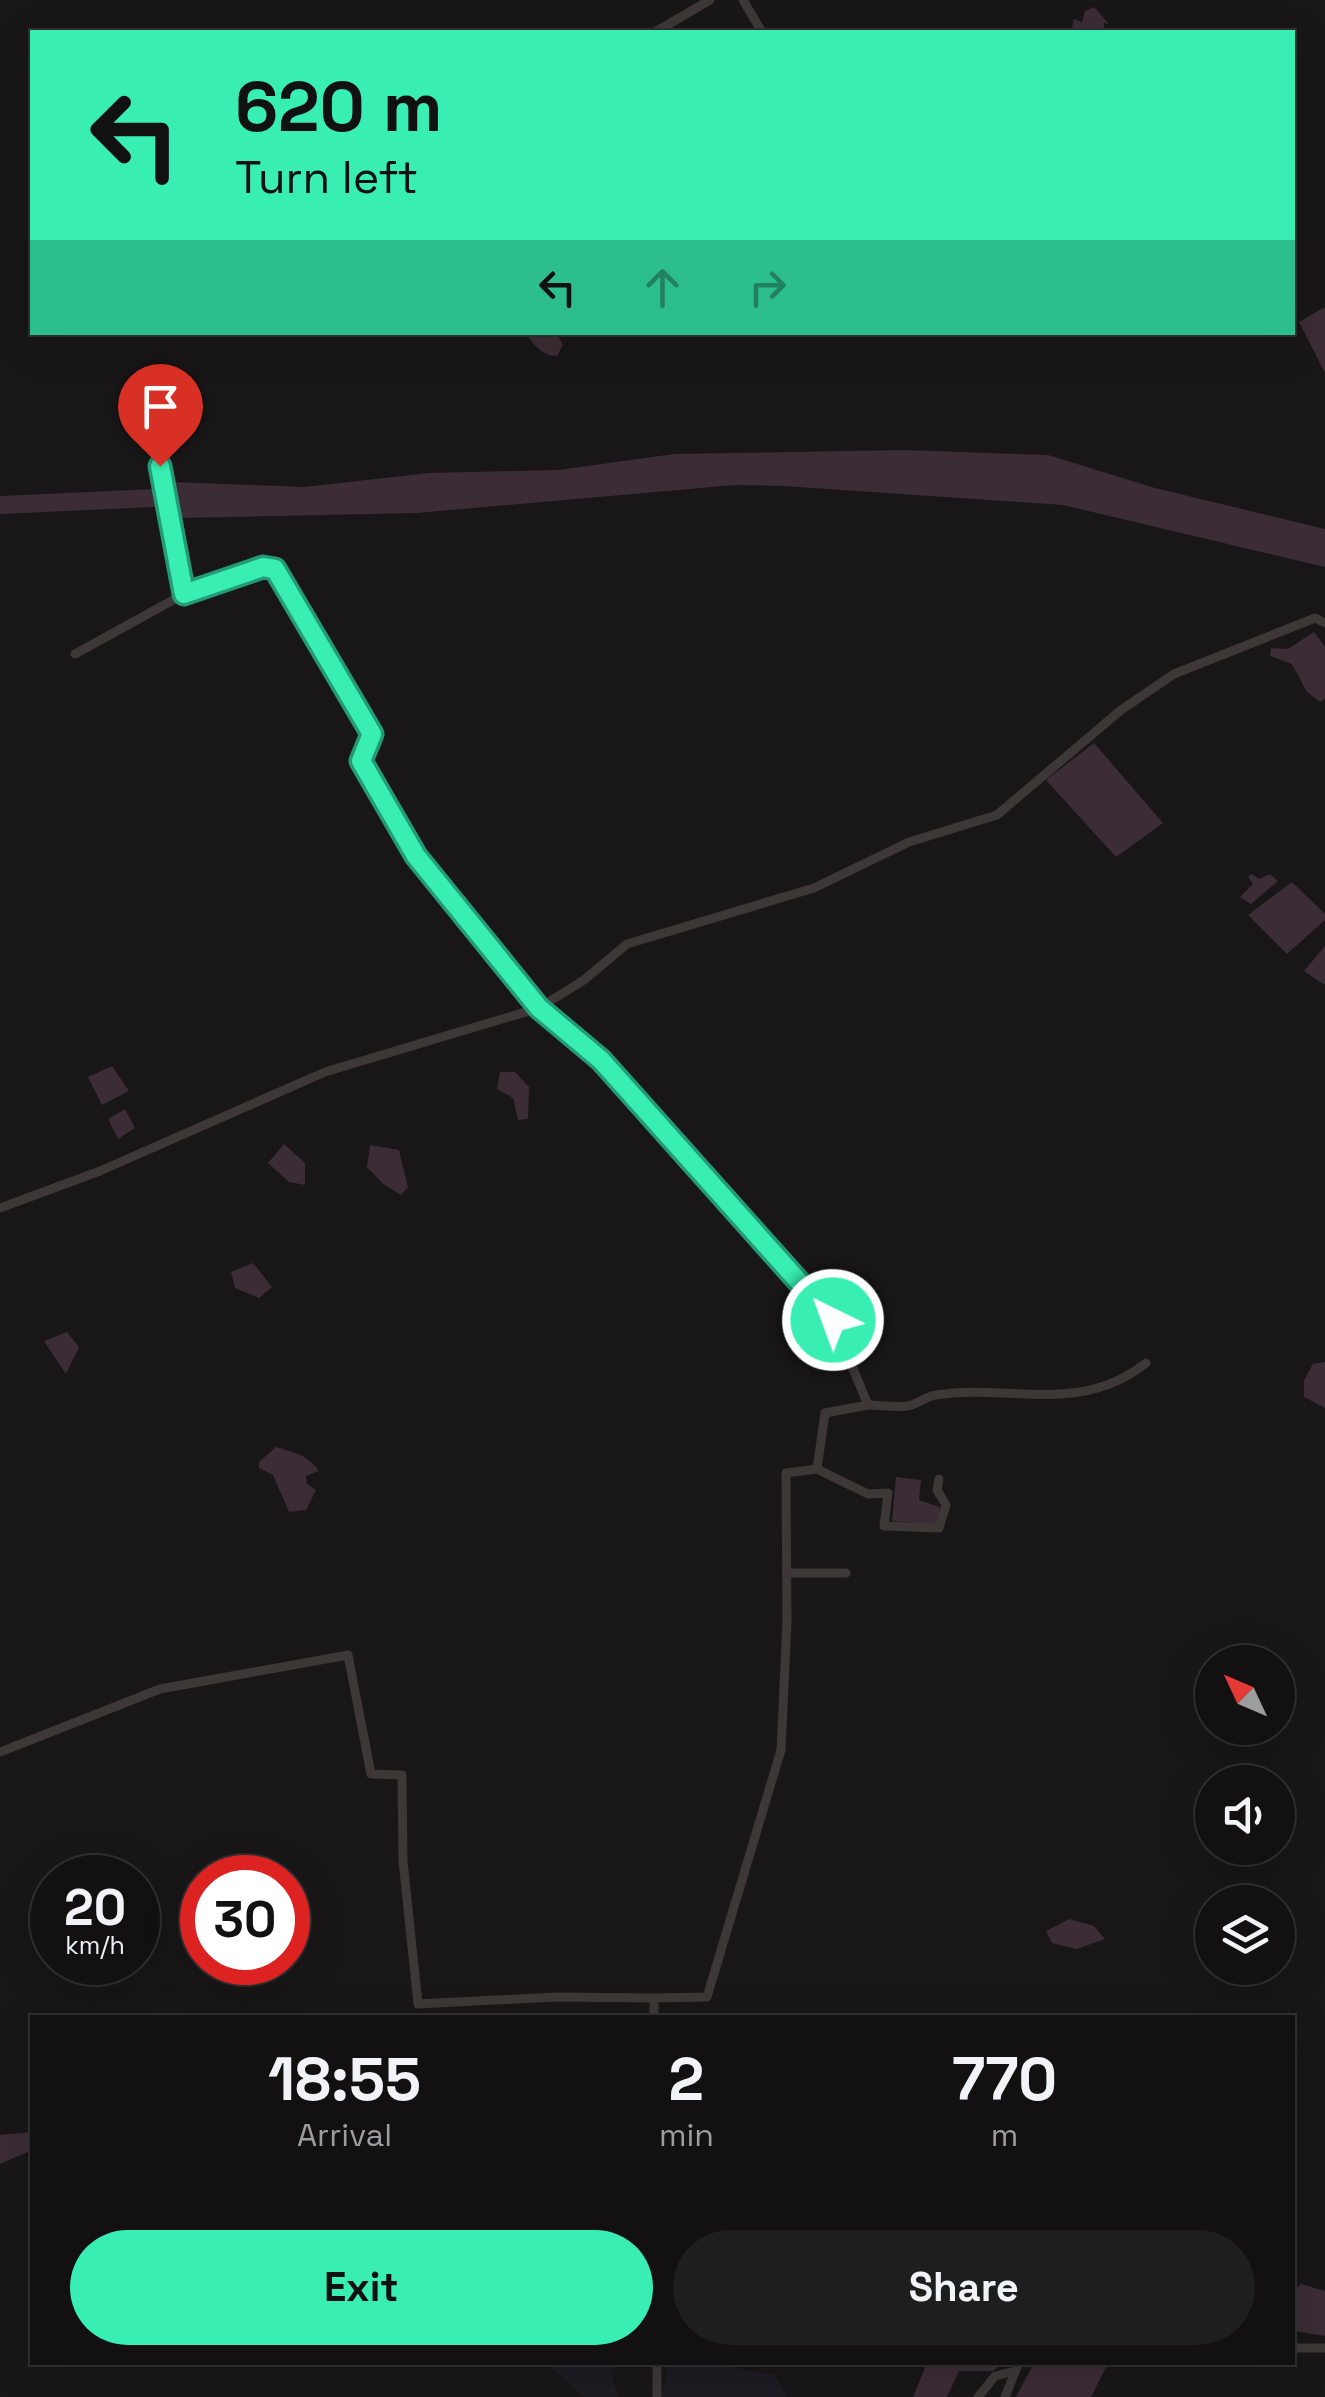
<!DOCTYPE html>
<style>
body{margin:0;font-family:"Space Grotesk",sans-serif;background:#1f1e1e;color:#f1f3f6;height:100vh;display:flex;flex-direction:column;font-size:38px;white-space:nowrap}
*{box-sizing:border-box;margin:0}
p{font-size:32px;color:#9c9d9f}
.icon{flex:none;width:55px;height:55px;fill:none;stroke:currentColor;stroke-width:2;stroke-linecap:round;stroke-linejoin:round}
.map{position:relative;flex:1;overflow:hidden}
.drawer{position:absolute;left:30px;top:2015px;width:1265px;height:350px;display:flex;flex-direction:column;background:#121010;border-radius:0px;box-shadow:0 10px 40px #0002,0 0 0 2px #313030}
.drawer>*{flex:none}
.guide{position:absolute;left:30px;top:30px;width:1265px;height:305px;border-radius:0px;box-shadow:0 10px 40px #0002,0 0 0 2px #313030;background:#38eeb3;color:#111;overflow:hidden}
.needle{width:65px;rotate:314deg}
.controls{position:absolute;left:1195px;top:1645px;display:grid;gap:20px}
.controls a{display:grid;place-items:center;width:100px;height:100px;border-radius:50%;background:#121010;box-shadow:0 10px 40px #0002,0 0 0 2px #313030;font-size:50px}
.speed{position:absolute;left:30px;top:1855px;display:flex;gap:20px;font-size:50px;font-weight:700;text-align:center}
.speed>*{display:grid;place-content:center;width:130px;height:130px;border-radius:50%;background:#121010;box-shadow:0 10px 40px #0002,0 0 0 2px #313030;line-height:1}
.speed small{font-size:25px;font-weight:400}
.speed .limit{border:15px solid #d22;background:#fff;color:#111}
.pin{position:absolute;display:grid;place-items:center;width:85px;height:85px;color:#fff;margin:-102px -42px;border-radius:50% 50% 50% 0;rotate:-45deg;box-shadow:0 0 10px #0007}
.pin .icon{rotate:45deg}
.me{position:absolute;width:110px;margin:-55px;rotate:318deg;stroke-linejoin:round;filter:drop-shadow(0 0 8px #0008)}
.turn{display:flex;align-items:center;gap:35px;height:210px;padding:0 40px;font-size:45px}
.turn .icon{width:130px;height:130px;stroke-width:2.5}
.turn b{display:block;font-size:70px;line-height:85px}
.lanes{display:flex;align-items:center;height:95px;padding:0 40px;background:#0003;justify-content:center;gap:50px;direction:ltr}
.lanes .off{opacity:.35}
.eta{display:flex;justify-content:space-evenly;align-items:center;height:170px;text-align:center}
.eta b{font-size:60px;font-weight:700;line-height:70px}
.primary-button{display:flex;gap:20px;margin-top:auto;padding:20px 40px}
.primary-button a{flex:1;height:115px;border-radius:60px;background:#38eeb3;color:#111;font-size:40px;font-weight:700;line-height:115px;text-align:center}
.primary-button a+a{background:#1f1e1e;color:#f1f3f6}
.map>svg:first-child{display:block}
.green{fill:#1d1c23}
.water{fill:#3c2c35}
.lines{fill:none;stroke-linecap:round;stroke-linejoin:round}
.river{stroke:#3c2c35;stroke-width:18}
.minor{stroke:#3d3738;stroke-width:9}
.route-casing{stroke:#249b74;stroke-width:25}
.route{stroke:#38eeb3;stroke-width:18}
</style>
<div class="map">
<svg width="1325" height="2397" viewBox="0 0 1325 2397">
<rect width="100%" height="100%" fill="#181616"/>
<!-- green -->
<g class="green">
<polygon points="546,2363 620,2363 611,2372 618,2397 585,2397"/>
<polygon points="668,2363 706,2363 775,2375 787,2397 662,2397"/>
</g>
<!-- water -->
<g class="water">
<polygon points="1094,7 1109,24 1104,23 1104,32 1071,32 1074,19 1082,22 1085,11"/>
<polygon points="1323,308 1325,308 1325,373 1299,322"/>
<path d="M527,333h29l7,12 -6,11c-15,0 -24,-11 -30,-23z"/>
<polygon points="903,450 1048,455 1155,488 1325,529 1325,567 1063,505 783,486 735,485 417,513 179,518 172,482 304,487 429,473 558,470 674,454"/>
<polygon points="1314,632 1325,647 1325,699 1320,702 1307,692 1292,664 1270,656 1271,648 1288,649"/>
<polygon points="1094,743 1163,823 1116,857 1046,780"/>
<polygon points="1252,874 1259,879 1270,874 1278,881 1251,904 1240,897 1253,884 1248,877"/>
<polygon points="1292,882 1325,914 1325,920 1287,954 1248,915"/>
<polygon points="1325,946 1325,983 1323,984 1304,971"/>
<polygon points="112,1066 129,1091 102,1105 88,1077"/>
<polygon points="500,1072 515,1072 529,1087 528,1119 518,1120 513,1098 497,1089"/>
<polygon points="125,1109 135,1128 118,1139 108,1119"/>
<polygon points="284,1144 305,1163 305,1185 289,1182 268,1163"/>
<polygon points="370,1145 399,1150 408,1187 401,1195 383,1184 367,1167"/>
<polygon points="253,1263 272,1287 259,1298 235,1288 231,1272"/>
<polygon points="67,1332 79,1347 66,1374 44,1341"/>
<polygon points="1325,1362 1325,1408 1304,1397 1304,1380 1313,1364"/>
<path d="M276,1447c19,6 31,7 43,24l-13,5 1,8 9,6 -10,20 -17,2 -16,-37 -14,-7v-6z"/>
<polygon points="896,1477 921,1480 919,1500 940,1507 937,1525 892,1521"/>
<polygon points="1069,1919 1094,1926 1105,1939 1077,1949 1052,1943 1046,1931"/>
<polygon points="32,2132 32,2150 0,2164 0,2135"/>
<polygon points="1301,2284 1325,2291 1325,2336 1293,2331 1293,2291"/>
<polygon points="927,2363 927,2362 1004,2363 993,2371 959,2371 947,2397 913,2397"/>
<polygon points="1034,2363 1034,2362 1108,2363 1091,2397 1016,2397"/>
</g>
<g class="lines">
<!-- river -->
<polyline class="river" points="0,505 198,496"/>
<!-- minor -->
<g class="minor">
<polyline points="743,0 762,32"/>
<polyline points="655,32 710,0"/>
<polyline points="153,437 184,594"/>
<polyline points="75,654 184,594 263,567 275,569 372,734 361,761 416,856 539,1008 584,980 627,944 814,888 909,842 997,815 1121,710 1174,674 1315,618 1325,623"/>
<polyline points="0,1208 100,1171 325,1072 539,1008 601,1060 833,1320 868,1405 825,1413 817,1469 786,1473 787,1622 781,1750 707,1997 654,1998 654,2018"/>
<path d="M868,1405c12,0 26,3 39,1 10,-1 19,-10 29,-11 74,-12 143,21 210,-32"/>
<polyline points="817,1469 868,1494 888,1493 884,1526 939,1528 946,1505 937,1490 939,1479"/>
<polyline points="787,1573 846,1573"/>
<polyline points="0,1752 160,1689 348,1655 371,1774 402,1775 403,1861 418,2004 557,1997 654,1998"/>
<polyline points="1292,2348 1325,2348"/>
<polyline points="657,2362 657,2397"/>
<polyline points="978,2397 995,2376 1015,2371"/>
<polyline points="1005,2397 1019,2362"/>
</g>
</g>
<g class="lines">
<defs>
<polyline id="route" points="160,466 184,594 263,567 275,569 372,734 361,761 416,856 539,1008 601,1060 833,1320"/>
</defs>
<!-- route casing -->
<use href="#route" class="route-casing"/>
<!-- route -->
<use href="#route" class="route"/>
</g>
</svg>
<div class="controls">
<a><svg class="needle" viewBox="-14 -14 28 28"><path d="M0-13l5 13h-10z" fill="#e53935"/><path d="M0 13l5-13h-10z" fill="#9c9d9f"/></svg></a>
<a><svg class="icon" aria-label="sound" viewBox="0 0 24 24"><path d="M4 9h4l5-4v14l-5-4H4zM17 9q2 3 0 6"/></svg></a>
<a><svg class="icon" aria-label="layers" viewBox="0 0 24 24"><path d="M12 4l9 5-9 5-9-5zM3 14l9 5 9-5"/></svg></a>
</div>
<div class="speed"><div>20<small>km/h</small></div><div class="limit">30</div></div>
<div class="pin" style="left:160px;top:466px;background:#d93025"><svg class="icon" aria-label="arrive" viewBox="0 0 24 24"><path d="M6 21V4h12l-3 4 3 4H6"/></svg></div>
<svg class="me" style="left:833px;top:1320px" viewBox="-20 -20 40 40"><circle r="17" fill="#38eeb3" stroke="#fff" stroke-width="3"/><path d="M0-11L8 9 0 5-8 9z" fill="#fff"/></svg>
<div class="guide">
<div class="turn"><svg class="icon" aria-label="left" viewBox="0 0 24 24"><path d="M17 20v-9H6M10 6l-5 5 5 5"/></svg><div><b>620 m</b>Turn left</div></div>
<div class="lanes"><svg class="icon" aria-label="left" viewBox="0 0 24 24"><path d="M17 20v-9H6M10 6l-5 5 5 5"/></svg><svg class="icon off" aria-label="ahead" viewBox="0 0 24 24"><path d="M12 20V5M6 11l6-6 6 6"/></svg><svg class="icon off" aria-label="right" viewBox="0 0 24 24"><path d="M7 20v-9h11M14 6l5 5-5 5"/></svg></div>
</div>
<section class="drawer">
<div class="eta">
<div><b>18:55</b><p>Arrival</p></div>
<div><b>2</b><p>min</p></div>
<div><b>770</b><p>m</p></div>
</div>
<div class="primary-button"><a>Exit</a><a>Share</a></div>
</section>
</div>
